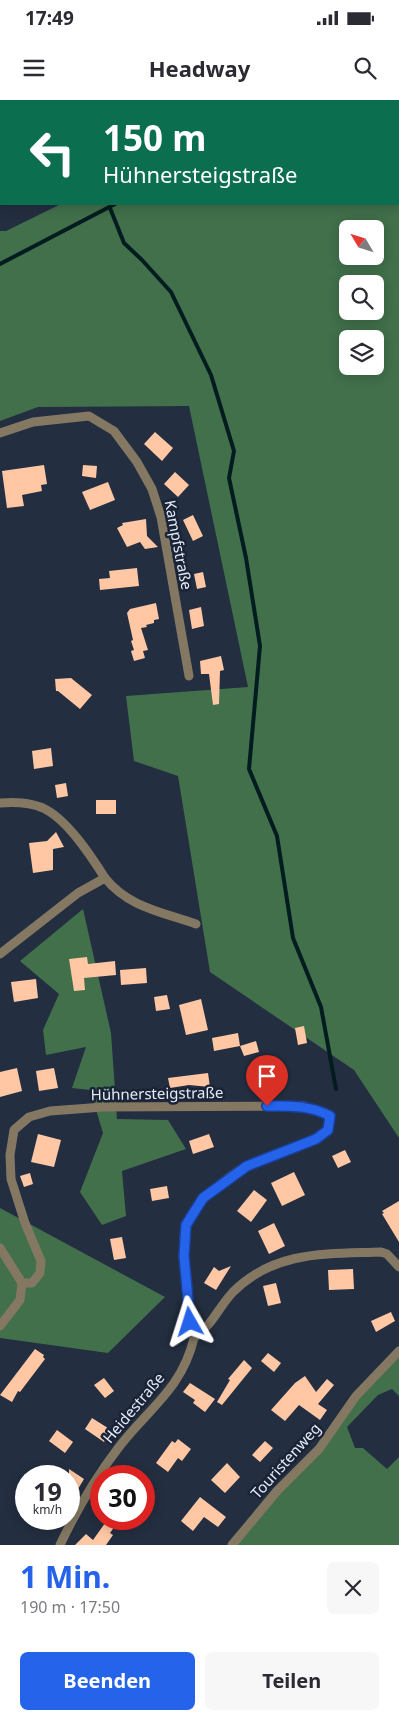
<!DOCTYPE html>
<html lang="de">
<meta charset="utf-8">
<style>
body{margin:0;font-family:"Noto Sans",sans-serif;background:#f7f7f7;color:#2b2b33;height:100vh;display:flex;flex-direction:column;font-size:19px;white-space:nowrap}
*{box-sizing:border-box;margin:0}
p{font-size:16px;color:#7c7c81}
.icon{flex:none;width:28px;height:28px;fill:none;stroke:currentColor;stroke-width:2;stroke-linecap:round;stroke-linejoin:round}
.map{position:relative;height:1445px;overflow:hidden}
.details{display:flex;flex-direction:column;background:#fff;flex:1}
.details>*{flex:none}
.guide{position:absolute;left:0px;top:0px;width:400px;height:105px;box-shadow:0 2px 12px #0003;background:#0b6e4f;color:#fff;overflow:hidden}
.needle{width:32px;rotate:308deg}
.fabs{position:absolute;left:339px;top:120px;display:grid;gap:10px}
.fabs a{display:grid;place-items:center;width:45px;height:45px;border-radius:8px;background:#fff;box-shadow:0 2px 12px #0003;font-size:25px}
.speed{position:absolute;left:15px;top:1365px;display:flex;gap:10px;font-size:25px;font-weight:700;text-align:center}
.speed>*{display:grid;place-content:center;width:65px;height:65px;border-radius:50%;background:#fff;box-shadow:0 2px 12px #0003;line-height:1}
.speed small{font-size:12px;font-weight:400}
.speed .limit{border:8px solid #d22;background:#fff;color:#111}
.pin{position:absolute;display:grid;place-items:center;width:42px;height:42px;color:#fff;margin:-51px -21px;border-radius:50% 50% 50% 0;rotate:-45deg;box-shadow:0 0 5px #0007}
.pin .icon{rotate:45deg}
.me{position:absolute;width:55px;margin:-28px;rotate:354deg;stroke-linejoin:round;filter:drop-shadow(0 0 4px #0008)}
.turn{display:flex;align-items:center;gap:18px;height:105px;padding:0 20px;font-size:22px}
.turn .icon{width:65px;height:65px;stroke-width:2.5}
.turn b{display:block;font-size:35px;line-height:42px}
.round{display:grid;place-items:center;flex:none;width:52px;height:52px;border-radius:8px;background:#f7f7f7}
.headline{display:flex;align-items:center;justify-content:space-between;height:85px;padding:0 20px}
h1{font-size:30px;font-weight:700;line-height:38px;color:#2563eb}
.action{display:flex;gap:10px;margin-top:auto;padding:10px 20px}
.action a{flex:1;height:58px;border-radius:8px;background:#2563eb;color:#fff;font-size:20px;font-weight:700;line-height:58px;text-align:center}
.action a+a{background:#f7f7f7;color:#2b2b33}
.status{display:flex;justify-content:space-between;align-items:center;height:35px;padding:0 25px;background:#fff;direction:ltr}
.status svg{height:14px;fill:currentColor}
header{display:flex;justify-content:space-between;align-items:center;height:65px;padding:0 20px;background:#fff;font-size:22px;font-weight:700}
.map>svg:first-child{display:block}
.forest{fill:#41704b;fill-rule:evenodd}
.lines{fill:none;stroke-linecap:round;stroke-linejoin:round}
.stream{stroke:#031c1f;stroke-width:4}
.building{fill:#ffc7a4}
.minor{stroke:#847862;stroke-width:9}
.route-casing{stroke:#184099;stroke-width:12}
.route{stroke:#2563eb;stroke-width:9}
.labels{text-anchor:middle;stroke-width:5;stroke-linejoin:round;paint-order:stroke}
.street-label{font-size:15px;fill:#e5ecf8;stroke:#1a2436}
</style>
<div class="status"><b>17:49</b><svg viewBox="0 0 49 12"><path d="M0 12V9h3v3zM5 12V6h3v6zM10 12V3h3v9zM15 12V0h3v12zM26 1h20v11H26zM47 4h2v5h-2z"/></svg></div>
<header><svg class="icon" aria-label="menu" viewBox="0 0 24 24"><path d="M4 6h16M4 12h16M4 18h16"/></svg>Headway<svg class="icon" aria-label="search" viewBox="0 0 24 24"><circle cx="10" cy="10" r="6"/><path d="M15 15l6 6"/></svg></header>
<div class="map">
<svg width="399" height="1445" viewBox="0 0 399 1445">
<rect width="100%" height="100%" fill="#232e40"/>
<!-- forest -->
<g class="forest">
<path d="M203,0h196v1038l-45,-68 -144,-98 -32,-196 -44,-15 -8,-65 122,-9 -59,-281 -151,1 -38,14v-190h6l55,-27h338v-103h-198zM348,129h27v27h-27zM348,184h27v27h-27zM348,239h27v27h-27z"/>
<polygon points="83,809 111,933 117,1019 168,1020 186,1049 122,1071 126,1116 102,1125 80,1092 103,1033 90,990 72,988 86,947 46,955 43,930 59,894 20,861"/>
<polygon points="0,1108 165,1197 108,1253 0,1238"/>
<polygon points="399,1252 399,1296 392,1289 378,1295 347,1327 355,1348 363,1348 387,1369 399,1357 399,1445 233,1445"/>
</g>
<g class="lines">
<!-- stream -->
<g class="stream">
<polyline points="252,1 253,0"/>
<polyline points="110,108 124,143 142,160 171,192 211,275 234,351 229,378 246,458 260,546 249,669 277,736 293,838 321,907 336,989"/>
<polyline points="0,164 115,104"/>
</g>
</g>
<!-- building -->
<g class="building">
<polygon points="155,332 173,348 162,361 144,344"/>
<polygon points="44,365 47,384 41,385 42,391 22,395 24,406 7,408 2,371"/>
<polygon points="83,365 97,366 96,378 82,376"/>
<polygon points="175,372 189,385 178,397 164,384"/>
<polygon points="108,382 115,400 90,410 82,392"/>
<polygon points="193,415 203,436 193,441 183,420"/>
<polygon points="146,419 147,436 158,447 145,449 140,442 127,447 117,428 123,425 122,423"/>
<polygon points="137,468 139,486 100,490 99,479 110,478 109,471"/>
<polygon points="203,472 206,487 197,489 194,474"/>
<polygon points="156,503 159,519 154,520 154,523 146,525 147,527 141,528 148,550 143,551 145,558 134,561 131,551 134,550 131,541 133,540 127,513 130,509"/>
<polygon points="201,507 204,526 192,529 189,510"/>
<polygon points="221,556 224,570 220,571 219,604 213,605 209,574 201,574 200,561"/>
<polygon points="71,578 92,595 80,609 58,591 56,591 55,579"/>
<polygon points="51,648 53,666 34,669 32,651"/>
<polygon points="66,683 68,696 57,698 55,685"/>
<rect x="96" y="700" width="20" height="14"/>
<polygon points="56,732 64,747 53,749 53,770 33,773 29,743 47,741"/>
<polygon points="87,857 88,864 115,861 116,875 84,878 85,890 74,891 69,859"/>
<polygon points="146,868 147,883 121,885 120,870"/>
<polygon points="36,879 38,898 14,902 11,882"/>
<polygon points="167,895 170,909 156,911 154,897"/>
<polygon points="201,899 208,930 186,935 179,905"/>
<polygon points="304,926 307,943 298,945 295,928"/>
<polygon points="238,933 240,946 214,951 212,938"/>
<polygon points="256,941 259,952 244,956 240,946"/>
<polygon points="17,968 22,991 0,997 0,972"/>
<polygon points="54,968 58,988 39,991 36,971"/>
<polygon points="208,973 210,987 189,985 170,988 168,978"/>
<polygon points="38,1034 61,1040 54,1067 31,1062"/>
<polygon points="209,1034 214,1047 193,1054 189,1041"/>
<polygon points="345,1050 351,1062 338,1068 332,1056"/>
<polygon points="294,1072 305,1095 282,1106 271,1083"/>
<polygon points="30,1073 33,1084 24,1087 20,1076"/>
<polygon points="167,1086 169,1098 152,1101 150,1089"/>
<polygon points="254,1090 267,1100 251,1122 237,1111"/>
<polygon points="399,1101 399,1142 382,1114 384,1113 382,1111"/>
<polygon points="274,1123 285,1146 269,1154 258,1131"/>
<polygon points="122,1137 126,1158 114,1160 110,1139"/>
<polygon points="231,1166 216,1190 204,1183 214,1167 219,1171"/>
<polygon points="353,1169 354,1189 329,1190 328,1170"/>
<polygon points="276,1183 281,1203 268,1206 263,1186"/>
<polygon points="391,1212 395,1221 376,1232 371,1221"/>
<polygon points="35,1249 44,1255 43,1257 45,1259 20,1292 18,1291 12,1302 0,1295"/>
<polygon points="268,1253 281,1263 274,1272 261,1261"/>
<polygon points="244,1260 252,1268 222,1305 217,1302 230,1280 228,1279"/>
<polygon points="305,1276 316,1292 327,1279 334,1285 318,1304 327,1310 320,1320 299,1305 285,1321 271,1310 295,1283"/>
<polygon points="104,1278 114,1291 105,1298 94,1285"/>
<polygon points="190,1283 215,1299 205,1312 193,1303 195,1300 183,1292"/>
<polygon points="92,1318 111,1330 104,1342 85,1329"/>
<polygon points="57,1330 73,1342 65,1353 49,1341"/>
<polygon points="178,1339 191,1349 182,1361 178,1358 168,1372 156,1363 172,1341 175,1343"/>
<polygon points="265,1341 273,1348 260,1362 252,1355"/>
<polygon points="227,1363 240,1377 225,1393 211,1380"/>
<polygon points="69,1369 84,1379 75,1394 69,1390"/>
<polygon points="200,1397 226,1417 218,1427 204,1417 193,1431 181,1421"/>
<polygon points="108,1419 120,1419 110,1433 113,1435 106,1445 75,1445 86,1434 93,1440"/>
</g>
<g class="lines">
<!-- minor -->
<g class="minor">
<polyline points="54,0 55,1"/>
<polyline points="137,1 139,0"/>
<polyline points="0,333 33,322 89,316 114,331 137,362 152,389 161,417 189,576"/>
<path d="M0,703c15,-1 29,-1 43,5 24,11 48,48 62,70l-27,15 -78,61"/>
<path d="M105,778c23,29 57,34 91,46"/>
<path d="M0,1148l22,35h10l8,-10 1,-12 -16,-38 -14,-44 -1,-24 4,-25 15,-13 21,-6 53,-4 201,-1 26,10 -3,14c-22,18 -53,22 -79,35 -19,10 -55,39 -62,60 -7,24 3,88 8,113 20,-15 24,-30 39,-46 42,-42 94,-38 148,-40l6,2 12,13"/>
<polyline points="0,1226 20,1200 22,1183"/>
<path d="M60,1445c16,-34 36,-68 59,-98 29,-38 63,-58 75,-109"/>
<polyline points="232,1445 277,1391 319,1349 356,1296 399,1251"/>
</g>
</g>
<g class="lines">
<defs>
<path id="route" d="M190,1222l-6,-66 2,-31 17,-27 44,-32 69,-27 12,-9 2,-14c-21,-11 -40,-10 -63,-10"/>
</defs>
<!-- route casing -->
<use href="#route" class="route-casing"/>
<!-- route -->
<use href="#route" class="route"/>
</g>
<g class="labels">
<!-- street labels -->
<g class="street-label">
<text transform="translate(178 445) rotate(79)" y="5">Kampfstraße</text>
<text transform="translate(157 994) rotate(-1)" y="5">Hühnersteigstraße</text>
<text transform="translate(134 1308) rotate(-50)" y="5">Heidestraße</text>
<text transform="translate(286 1361) rotate(-48)" y="5">Touristenweg</text>
</g>
</g>
</svg>
<div class="fabs">
<a><svg class="needle" viewBox="-14 -14 28 28"><path d="M0-13l5 13h-10z" fill="#e53935"/><path d="M0 13l5-13h-10z" fill="#7c7c81"/></svg></a>
<a><svg class="icon" aria-label="search" viewBox="0 0 24 24"><circle cx="10" cy="10" r="6"/><path d="M15 15l6 6"/></svg></a>
<a><svg class="icon" aria-label="layers" viewBox="0 0 24 24"><path d="M12 4l9 5-9 5-9-5zM3 14l9 5 9-5"/></svg></a>
</div>
<div class="speed"><div>19<small>km/h</small></div><div class="limit">30</div></div>
<div class="pin" style="left:267px;top:1006px;background:#d93025"><svg class="icon" aria-label="arrive" viewBox="0 0 24 24"><path d="M6 21V4h12l-3 4 3 4H6"/></svg></div>
<svg class="me" style="left:190px;top:1222px" viewBox="-20 -20 40 40"><path d="M0-17L14 15 0 8-14 15z" fill="#2563eb" stroke="#fff" stroke-width="4"/></svg>
<div class="guide">
<div class="turn"><svg class="icon" aria-label="left" viewBox="0 0 24 24"><path d="M17 20v-9H6M10 6l-5 5 5 5"/></svg><div><b>150 m</b>Hühnersteigstraße</div></div>
</div>
</div>
<section class="details">
<div class="headline"><div><h1>1 Min.</h1><p>190 m · 17:50</p></div><a class="round"><svg class="icon" aria-label="close" viewBox="0 0 24 24"><path d="M6 6l12 12M18 6L6 18"/></svg></a></div>
<div class="action"><a>Beenden</a><a>Teilen</a></div>
</section>
